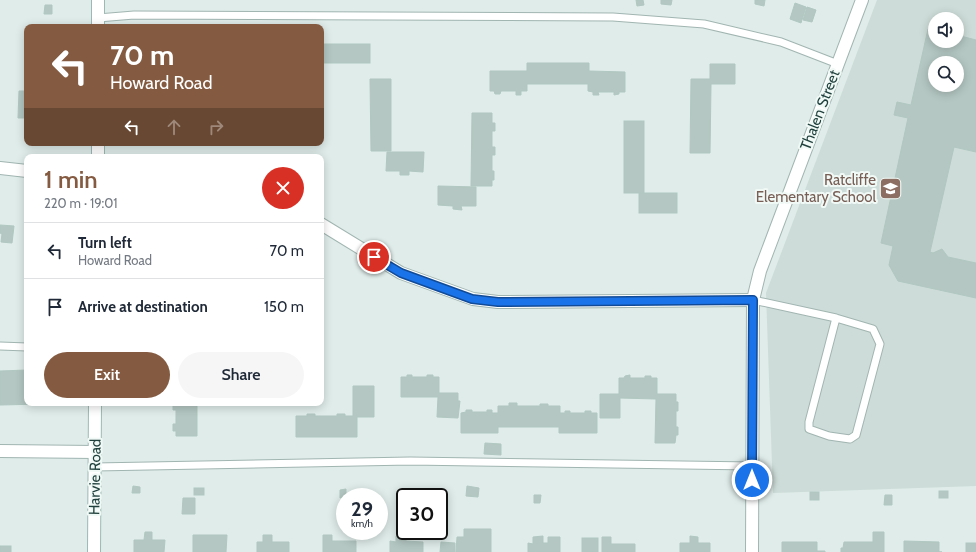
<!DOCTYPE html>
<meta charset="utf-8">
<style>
body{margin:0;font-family:Cabin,sans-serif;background:#f6f6f7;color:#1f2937;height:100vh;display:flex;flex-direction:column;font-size:15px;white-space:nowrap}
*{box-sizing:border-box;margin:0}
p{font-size:13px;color:#747a83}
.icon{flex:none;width:22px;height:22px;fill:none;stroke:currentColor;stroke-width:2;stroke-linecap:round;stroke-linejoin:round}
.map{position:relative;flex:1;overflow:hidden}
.drawer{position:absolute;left:24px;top:154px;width:300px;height:252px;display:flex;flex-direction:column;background:#fff;border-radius:8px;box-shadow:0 2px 10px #0003}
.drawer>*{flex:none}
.hud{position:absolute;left:24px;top:24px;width:300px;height:122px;border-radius:8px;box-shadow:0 2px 10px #0003;background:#845a40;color:#fff;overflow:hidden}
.fabs{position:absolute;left:928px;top:12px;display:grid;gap:8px}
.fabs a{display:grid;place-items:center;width:36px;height:36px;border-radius:50%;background:#fff;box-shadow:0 2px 10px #0003;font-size:20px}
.speed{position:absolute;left:336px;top:488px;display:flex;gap:8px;font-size:20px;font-weight:700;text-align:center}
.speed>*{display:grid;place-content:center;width:52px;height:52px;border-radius:50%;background:#fff;box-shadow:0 2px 10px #0003;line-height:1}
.speed small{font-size:10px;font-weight:400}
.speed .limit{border:2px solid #111;border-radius:6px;background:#fff;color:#111}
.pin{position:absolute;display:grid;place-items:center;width:34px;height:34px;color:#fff;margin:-17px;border:2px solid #fff;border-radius:50%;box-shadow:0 1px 4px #0007}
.me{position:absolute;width:44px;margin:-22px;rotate:0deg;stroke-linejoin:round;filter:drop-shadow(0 0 3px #0008)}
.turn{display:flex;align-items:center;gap:14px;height:84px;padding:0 20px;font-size:18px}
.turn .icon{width:52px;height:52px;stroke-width:2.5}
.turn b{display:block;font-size:28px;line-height:34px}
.lanes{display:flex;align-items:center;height:38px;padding:0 20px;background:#0003;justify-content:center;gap:20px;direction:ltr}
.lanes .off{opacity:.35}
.round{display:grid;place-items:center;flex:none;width:42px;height:42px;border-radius:21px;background:#f6f6f7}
.headline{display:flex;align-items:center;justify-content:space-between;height:68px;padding:0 20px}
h1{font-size:24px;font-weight:600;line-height:30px;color:#845a40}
.primary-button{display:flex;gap:8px;margin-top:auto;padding:8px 20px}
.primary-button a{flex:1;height:46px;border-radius:24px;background:#845a40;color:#fff;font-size:16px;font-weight:600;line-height:46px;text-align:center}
.primary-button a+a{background:#f6f6f7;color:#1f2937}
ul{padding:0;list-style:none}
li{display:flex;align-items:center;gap:12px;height:56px;padding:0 20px;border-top:1px solid #e0e1e3}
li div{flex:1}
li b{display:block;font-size:15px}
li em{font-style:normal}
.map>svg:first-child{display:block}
.built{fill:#cddcd8;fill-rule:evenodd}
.building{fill:#b4c7c2;stroke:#b1c7c1;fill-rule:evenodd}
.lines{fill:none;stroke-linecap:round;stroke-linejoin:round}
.lane-casing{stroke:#a1b5b1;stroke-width:9}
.street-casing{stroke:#a1b5b1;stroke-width:14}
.secondary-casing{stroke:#9cb9b4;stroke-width:14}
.lane{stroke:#fff;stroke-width:7}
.street{stroke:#fff;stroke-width:12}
.secondary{stroke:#fff;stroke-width:12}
.route-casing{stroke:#114b97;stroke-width:10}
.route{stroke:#1a73e8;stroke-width:7}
.labels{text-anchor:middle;stroke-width:4;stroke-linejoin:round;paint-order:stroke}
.street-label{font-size:15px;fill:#1e3f3b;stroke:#f0f9f6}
.education-label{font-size:15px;fill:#785e54;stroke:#f0f9f6;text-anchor:end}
</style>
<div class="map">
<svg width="976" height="552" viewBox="0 0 976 552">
<rect width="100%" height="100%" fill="#dfece9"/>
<!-- built -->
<path class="built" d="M877,0h99v486l-203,7 -7,-200zM935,19h22v22h-22zM935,63h22v22h-22z"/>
<!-- building -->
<g class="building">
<polygon points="636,0 643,0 644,5 637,6"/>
<polygon points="661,0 672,0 671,5 661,4"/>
<polygon points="755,0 765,0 764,6 755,4"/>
<polygon points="795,3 806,7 801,23 790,19"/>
<polygon points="45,5 52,5 52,14 44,14"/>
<polygon points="807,7 816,10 812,22 803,20"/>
<path d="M928,29l7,1v11h22v-6l19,5v112l-22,-5 -24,105 3,1 9,-4 6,8 28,6v35l-78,-17 -9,-16 4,-19 -12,-3 27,-125 -14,-3 3,-13 14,3zM935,63h22v22h-22z"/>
<rect x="321" y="44" width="49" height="19"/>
<polygon points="527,63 589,63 589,71 625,72 625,92 619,92 619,94 614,95 614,92 598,92 599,95 593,95 593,92 588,91 588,84 527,84 527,91 521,91 521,95 516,95 516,91 501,91 500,94 495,94 494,91 490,91 490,71 527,71"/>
<polygon points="710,64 735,64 735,84 711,84 710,153 690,153 691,79 710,79"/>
<polygon points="370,79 391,79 391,151 371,151"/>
<polygon points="19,91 27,91 27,118 18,118"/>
<polygon points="472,113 492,113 492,123 495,123 495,131 492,131 492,147 495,147 495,155 492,155 492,171 494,171 494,180 492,180 492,186 471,186"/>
<rect x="624" y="121" width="20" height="72"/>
<polygon points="387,152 424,152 423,172 409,171 409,175 400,175 400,171 386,171"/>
<polygon points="438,186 476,187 476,206 461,206 462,210 453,209 453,206 438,205"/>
<rect x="639" y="193" width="38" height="20"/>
<polygon points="0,225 14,226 12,243 1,242 2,234 0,233"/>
<polygon points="27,370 27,403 43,404 0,405 0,371"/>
<polygon points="407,375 412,375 412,377 427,377 427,375 433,375 433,377 439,377 439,393 458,393 458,401 460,401 458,418 437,417 438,397 401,397 401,377 407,377"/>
<polygon points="630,375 630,378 645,378 645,376 651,376 651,378 657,378 657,394 676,394 676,402 678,402 678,411 676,411 676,427 678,427 678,435 676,435 675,443 655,443 656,399 620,398 620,418 600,418 600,394 619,394 619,378 624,378 625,376"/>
<polygon points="353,386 374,386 374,417 357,417 357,437 296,437 296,416 307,416 307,414 315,414 315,416 337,416 337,414 345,414 345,416 353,416"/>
<polygon points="176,403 197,403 197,436 176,436 176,431 173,431 173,424 176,424 176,410 173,410 173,404"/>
<polygon points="509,403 517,403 517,406 540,406 540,404 548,404 548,406 560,406 560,413 565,413 565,411 570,411 570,413 585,413 585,411 591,411 591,413 597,413 597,433 559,433 559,427 498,427 498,433 461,433 461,413 466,412 466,410 472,410 472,412 487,412 487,410 492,410 492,413 498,413 498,406 509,406"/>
<polygon points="485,443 501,444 501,455 484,454"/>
<polygon points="133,486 140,487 140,493 132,493"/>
<polygon points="467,486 479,488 478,497 466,496"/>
<rect x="194" y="488" width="10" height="7"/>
<polygon points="346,489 346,497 340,498 340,490"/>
<rect x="939" y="491" width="9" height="7"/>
<rect x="810" y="492" width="9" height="8"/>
<polygon points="534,495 541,495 540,503 534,503"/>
<polygon points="885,495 892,495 892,505 884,505"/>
<polygon points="183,498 195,498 195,514 182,514"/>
<polygon points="464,529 491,529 491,552 456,552 457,537 464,537"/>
<polygon points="145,532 152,532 152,540 165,540 164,552 134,552 134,540 144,540"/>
<polygon points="873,532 884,532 884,552 841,552 841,548 843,548 844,542 873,542"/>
<polygon points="193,535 227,535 226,552 193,552"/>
<polygon points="263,535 272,535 272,542 289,542 289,552 257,552 257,542 263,542"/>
<polygon points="323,535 332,535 332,541 356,541 356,552 323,552"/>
<polygon points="396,536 406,536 406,541 423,542 423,552 390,552 390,541 396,542"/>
<polygon points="543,536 543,543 548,543 548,537 560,537 560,552 528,552 528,543 533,544 533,537"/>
<polygon points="690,536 698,537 698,543 710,543 710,552 680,552 680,543 690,543"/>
<polygon points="602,537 611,537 611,544 635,544 635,552 602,552"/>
<rect x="582" y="538" width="16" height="14"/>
<polygon points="904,541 939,542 939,552 942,552 904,552"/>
<polygon points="441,542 455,543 455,552 440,552"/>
<polygon points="782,542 817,542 817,551 825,551 825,552 782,552"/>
<rect x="966" y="543" width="10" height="9"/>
<rect x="0" y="546" width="11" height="6"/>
</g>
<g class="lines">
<defs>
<g id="lane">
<polyline points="98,18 134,15 613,17 704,24 781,42 838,64"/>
<polyline points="753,300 836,318 873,329 880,344 856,435 850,439 829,436 809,429 809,422 836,318"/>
<polyline points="0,346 27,347"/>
<polyline points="95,467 410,461 753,466"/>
</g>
<g id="street">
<polyline points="0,168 27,171"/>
<polyline points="321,224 401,273 473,299 498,302 753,300"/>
<polyline points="0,451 95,452"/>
<polyline points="752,552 753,300 760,271 862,0"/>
</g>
<g id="secondary">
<polyline points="98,0 98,27"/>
<polyline points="98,157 98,143"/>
<polyline points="94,552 95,403"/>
</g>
</defs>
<!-- lane casing -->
<use href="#lane" class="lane-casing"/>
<!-- street casing -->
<use href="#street" class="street-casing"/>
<!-- secondary casing -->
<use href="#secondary" class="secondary-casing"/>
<!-- lane -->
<use href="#lane" class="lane"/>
<!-- street -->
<use href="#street" class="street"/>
<!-- secondary -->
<use href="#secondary" class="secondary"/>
</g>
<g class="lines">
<defs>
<polyline id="route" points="374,257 401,273 472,299 498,302 753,300 752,480"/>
</defs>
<!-- route casing -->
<use href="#route" class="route-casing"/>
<!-- route -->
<use href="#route" class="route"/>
</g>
<!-- icons -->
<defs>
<symbol id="school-square" viewBox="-11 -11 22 22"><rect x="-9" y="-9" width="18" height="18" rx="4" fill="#8d6e63" stroke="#f0f9f6"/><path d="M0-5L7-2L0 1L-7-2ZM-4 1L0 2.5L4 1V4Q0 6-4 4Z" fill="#fff"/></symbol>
</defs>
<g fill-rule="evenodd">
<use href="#school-square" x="878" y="176" width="25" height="25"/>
</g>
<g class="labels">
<!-- street labels -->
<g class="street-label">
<text transform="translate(820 110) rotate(-69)" y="5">Thalen Street</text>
<text transform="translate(95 477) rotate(-89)" y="5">Harvie Road</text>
</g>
<!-- education labels -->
<g class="education-label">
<text x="876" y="185">Ratcliffe<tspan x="876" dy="17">Elementary School</tspan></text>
</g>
</g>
</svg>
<div class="fabs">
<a><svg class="icon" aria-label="sound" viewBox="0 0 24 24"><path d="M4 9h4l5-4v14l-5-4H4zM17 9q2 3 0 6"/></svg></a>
<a><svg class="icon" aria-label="search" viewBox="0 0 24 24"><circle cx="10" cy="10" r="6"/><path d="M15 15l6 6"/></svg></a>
</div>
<div class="speed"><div>29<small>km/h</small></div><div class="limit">30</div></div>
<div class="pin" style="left:374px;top:257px;background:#d93025"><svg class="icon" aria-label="arrive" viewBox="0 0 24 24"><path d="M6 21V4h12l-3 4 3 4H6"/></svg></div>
<svg class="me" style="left:752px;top:480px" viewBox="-20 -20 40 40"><circle r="17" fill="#1a73e8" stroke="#fff" stroke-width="3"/><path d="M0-11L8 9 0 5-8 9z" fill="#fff"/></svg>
<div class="hud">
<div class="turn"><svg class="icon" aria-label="left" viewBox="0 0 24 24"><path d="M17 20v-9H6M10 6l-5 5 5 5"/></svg><div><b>70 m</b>Howard Road</div></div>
<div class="lanes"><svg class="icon" aria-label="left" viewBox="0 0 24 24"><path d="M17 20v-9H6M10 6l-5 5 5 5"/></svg><svg class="icon off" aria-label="ahead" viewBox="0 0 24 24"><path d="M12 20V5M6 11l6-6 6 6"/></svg><svg class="icon off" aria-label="right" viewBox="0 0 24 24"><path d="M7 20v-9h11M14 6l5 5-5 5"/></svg></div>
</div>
<section class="drawer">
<div class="headline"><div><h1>1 min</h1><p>220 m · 19:01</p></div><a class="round" style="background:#d93025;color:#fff"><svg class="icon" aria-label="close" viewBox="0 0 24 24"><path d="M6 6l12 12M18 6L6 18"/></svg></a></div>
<ul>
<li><svg class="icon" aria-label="left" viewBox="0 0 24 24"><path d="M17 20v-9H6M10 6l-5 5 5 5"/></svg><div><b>Turn left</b><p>Howard Road</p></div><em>70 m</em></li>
<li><svg class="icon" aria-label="arrive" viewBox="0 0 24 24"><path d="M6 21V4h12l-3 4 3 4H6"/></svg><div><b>Arrive at destination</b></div><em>150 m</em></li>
</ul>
<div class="primary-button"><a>Exit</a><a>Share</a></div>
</section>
</div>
